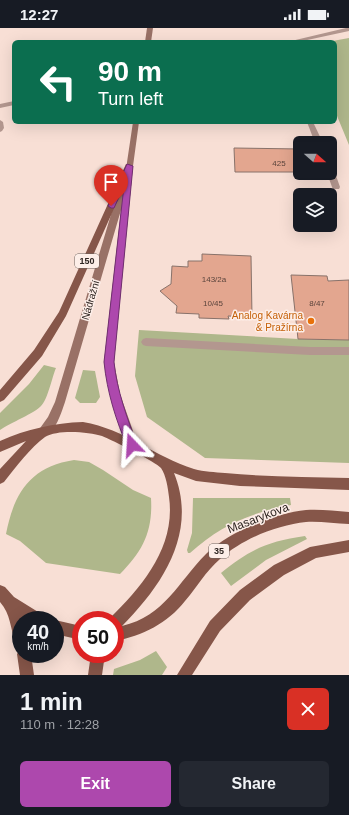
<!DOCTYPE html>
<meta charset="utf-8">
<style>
body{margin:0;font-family:Arial,sans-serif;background:#242831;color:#f1f3f6;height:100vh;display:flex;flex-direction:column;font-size:15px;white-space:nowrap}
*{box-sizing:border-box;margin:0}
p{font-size:13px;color:#9ea1a6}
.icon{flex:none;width:22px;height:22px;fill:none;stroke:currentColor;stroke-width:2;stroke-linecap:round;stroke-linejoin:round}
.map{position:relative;height:647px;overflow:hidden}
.sheet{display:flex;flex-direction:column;background:#171b24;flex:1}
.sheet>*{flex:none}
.hud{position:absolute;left:12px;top:12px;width:325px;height:84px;border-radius:6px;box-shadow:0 4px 16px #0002;background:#0b6e4f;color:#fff;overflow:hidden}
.needle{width:26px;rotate:111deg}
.buttons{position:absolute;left:293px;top:108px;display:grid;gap:8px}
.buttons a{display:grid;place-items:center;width:44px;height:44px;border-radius:6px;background:#171b24;box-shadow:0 4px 16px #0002;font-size:20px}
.speed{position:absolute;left:12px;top:583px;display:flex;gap:8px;font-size:20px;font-weight:700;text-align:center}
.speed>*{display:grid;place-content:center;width:52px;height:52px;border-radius:50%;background:#171b24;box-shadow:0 4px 16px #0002;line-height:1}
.speed small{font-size:10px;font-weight:400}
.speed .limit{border:6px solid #d22;background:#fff;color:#111}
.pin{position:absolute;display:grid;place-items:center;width:34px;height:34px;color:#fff;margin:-41px -17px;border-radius:50% 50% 50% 0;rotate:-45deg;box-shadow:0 0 4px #0007}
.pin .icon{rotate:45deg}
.me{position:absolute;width:44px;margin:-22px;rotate:340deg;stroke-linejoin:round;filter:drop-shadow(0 0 3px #0008)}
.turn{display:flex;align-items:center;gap:14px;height:84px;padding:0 20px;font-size:18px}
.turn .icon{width:52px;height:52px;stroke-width:2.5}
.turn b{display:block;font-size:28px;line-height:34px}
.round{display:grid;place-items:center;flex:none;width:42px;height:42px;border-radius:6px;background:#242831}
.summary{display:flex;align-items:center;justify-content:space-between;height:68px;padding:0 20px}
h1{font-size:24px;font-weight:800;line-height:30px}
.action{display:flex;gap:8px;margin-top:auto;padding:8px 20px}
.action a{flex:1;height:46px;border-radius:6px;background:#ad48ad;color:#fff;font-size:16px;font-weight:800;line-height:46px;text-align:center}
.action a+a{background:#242831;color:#f1f3f6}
.status{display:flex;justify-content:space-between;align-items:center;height:28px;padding:0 20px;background:#171b24;direction:ltr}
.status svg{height:11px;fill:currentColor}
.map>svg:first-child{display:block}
.green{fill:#afb78b}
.building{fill:#e3a68f;stroke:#88726a}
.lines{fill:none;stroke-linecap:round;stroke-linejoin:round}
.service{fill:#b3978f;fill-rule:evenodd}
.minor{fill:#b3978f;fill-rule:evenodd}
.secondary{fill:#997166;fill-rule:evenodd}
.primary{fill:#865649;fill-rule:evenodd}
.route{fill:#ad48ad;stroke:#702f70}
.food-dot{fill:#e8710a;stroke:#fdeee8;stroke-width:1.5}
.labels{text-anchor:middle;stroke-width:3;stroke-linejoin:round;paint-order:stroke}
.number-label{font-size:8px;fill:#5a443c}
.shield{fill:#fdeee8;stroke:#6b615c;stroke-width:1}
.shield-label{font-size:9px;font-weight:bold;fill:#2d2420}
.street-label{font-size:10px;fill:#2d2420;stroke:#fdeee8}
.food-label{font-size:10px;fill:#c56008;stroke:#fdeee8;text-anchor:end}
.near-street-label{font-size:12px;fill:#2d2420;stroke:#fdeee8}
</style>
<div class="status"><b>12:27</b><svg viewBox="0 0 49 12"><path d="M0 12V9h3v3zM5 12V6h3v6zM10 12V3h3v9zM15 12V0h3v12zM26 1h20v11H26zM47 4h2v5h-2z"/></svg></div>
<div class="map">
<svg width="349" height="647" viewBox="0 0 349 647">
<rect width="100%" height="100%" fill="#f8dfd5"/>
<!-- green -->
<g class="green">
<polygon points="349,10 349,117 335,83 335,14 327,14"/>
<polygon points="139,302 298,311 349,312 349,435 205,430 147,389 135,348"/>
<path d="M44,337l12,3c-4,9 -8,31 -15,38 -6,7 -31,17 -41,24v-17l29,-29z"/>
<polygon points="83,342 95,343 100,369 96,375 80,375 75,370"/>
<path d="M74,432l15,2 14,8 30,20 18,8c2,33 -8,53 -31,76l-74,-11 -26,-22 -14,-7c8,-41 24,-67 68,-74z"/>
<path d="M193,470h97l1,7c-41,8 -70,20 -101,48h-2l-1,-3 5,-17z"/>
<path d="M305,508l2,3 -41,21 -35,26 -10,-13c28,-23 47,-32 84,-37z"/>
<polygon points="156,623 167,639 162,647 113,647 114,641 140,632"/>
</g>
<!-- building -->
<g class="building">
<polygon points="234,120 300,121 300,144 235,144"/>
<polygon points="202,226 251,228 252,289 228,288 229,291 199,290 199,286 176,285 177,278 160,263 171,256 172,238 188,239 188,233 202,233"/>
<polygon points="291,247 327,248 328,253 349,252 349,312 298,311"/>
</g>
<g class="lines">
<!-- service -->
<g class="service">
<polygon points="307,94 313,94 323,115 315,115"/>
<polygon points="330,140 334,142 340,159 339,161 333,161 332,159 327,145 330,145"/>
<polygon points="146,310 310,319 349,319 349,327 310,327 146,318 143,317 141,314 143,311"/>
</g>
<!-- minor -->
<g class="minor">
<polygon points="346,0 349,0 349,3 298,14 287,14"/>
<polygon points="14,73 14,77 0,80 0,76"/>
<polygon points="0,92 3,94 4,100 2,103 0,104"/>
</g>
<!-- secondary -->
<g class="secondary">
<polygon points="147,0 153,0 151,14 145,14"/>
<path d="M133,94h6l-6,44 -19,196 6,32 18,51 -2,4 -4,1 -4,-1 -2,-4c-9,-27 -18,-54 -22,-83l17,-152 -56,192c-4,11 -9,30 -21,34l-4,-1 -2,-4 10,-14 7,-15 63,-211 5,-2z"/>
</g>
<!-- primary -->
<g class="primary">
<polygon points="126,136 129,136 133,138 66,288 42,328 4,372 0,374 0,362 34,322 59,284"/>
<path d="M83,394c42,7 72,35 111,47 10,3 21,3 31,4 41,4 83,4 124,5v12l-109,-4 -44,-5 -22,-8c24,59 -11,112 -52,153 43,-10 56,-44 84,-72 23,-22 69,-41 100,-44 14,-1 29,1 43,2v12c-14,0 -29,-3 -43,-2 -29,3 -64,17 -86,37 -14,12 -23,28 -35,42 -17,22 -43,35 -70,40v-21h-6l1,-2c33,-32 66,-72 59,-121 -1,-9 -3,-22 -8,-29 -5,-6 -49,-28 -59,-32 -13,-4 -44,-7 -57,1 -14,10 -30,31 -41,45l-4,2v-15l26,-28 -26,11v-11c27,-12 54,-18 83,-19z"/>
<polygon points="349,512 349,524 316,530 284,547 250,572 220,603 192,647 177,647 210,593 240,562 274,537 310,519"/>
<path d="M0,557l5,2 9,10 29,18 2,5 -22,-1 1,1h-3v25l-5,-2c-6,-14 -5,-29 -16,-41z"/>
<polygon points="55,592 81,598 81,612 55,606"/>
<polygon points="21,620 21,626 31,626 34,647 20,647 17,626"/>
<polygon points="91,626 105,626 102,647 88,647"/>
</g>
</g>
<!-- route -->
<path class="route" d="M127,136l6,2 -19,196c3,29 13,55 23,83l-1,3 -4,1 -4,-1c-12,-27 -21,-56 -24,-86l20,-176 -10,22h-3l-3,-2z"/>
<!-- markers -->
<circle class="food-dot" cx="311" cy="293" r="4"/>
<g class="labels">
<!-- number labels -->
<g class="number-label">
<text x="279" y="138">425</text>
<text x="214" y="254">143/2a</text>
<text x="213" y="278">10/45</text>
<text x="317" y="278">8/47</text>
</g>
<!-- shield labels -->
<g class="shield">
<rect x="75" y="226" width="24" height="14" rx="3"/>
<rect x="209" y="516" width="20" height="14" rx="3"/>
</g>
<g class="shield-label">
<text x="87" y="236">150</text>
<text x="219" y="526">35</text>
</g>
<!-- street labels -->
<g class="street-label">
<text transform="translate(90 272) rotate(-74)" y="4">Nádražní</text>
</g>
<!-- food labels -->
<g class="food-label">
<text x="303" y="291">Analog Kavárna<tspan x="303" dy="12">&amp; Pražírna</tspan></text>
</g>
<!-- near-street labels -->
<g class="near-street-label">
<text transform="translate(258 490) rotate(-21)" y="4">Masarykova</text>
</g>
</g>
</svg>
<div class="buttons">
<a><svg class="needle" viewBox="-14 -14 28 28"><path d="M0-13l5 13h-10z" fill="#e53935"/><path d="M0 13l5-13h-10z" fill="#9ea1a6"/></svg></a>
<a><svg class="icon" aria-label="layers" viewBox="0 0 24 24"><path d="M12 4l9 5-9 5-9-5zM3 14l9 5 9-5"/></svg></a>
</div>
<div class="speed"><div>40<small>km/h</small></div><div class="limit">50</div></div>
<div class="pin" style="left:111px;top:178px;background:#d93025"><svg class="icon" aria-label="arrive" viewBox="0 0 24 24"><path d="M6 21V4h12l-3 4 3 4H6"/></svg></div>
<svg class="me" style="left:132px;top:417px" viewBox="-20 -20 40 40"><path d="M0-17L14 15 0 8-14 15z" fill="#ad48ad" stroke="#fff" stroke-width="4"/></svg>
<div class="hud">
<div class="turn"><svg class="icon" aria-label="left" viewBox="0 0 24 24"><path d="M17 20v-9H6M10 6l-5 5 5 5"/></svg><div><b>90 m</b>Turn left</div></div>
</div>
</div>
<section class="sheet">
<div class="summary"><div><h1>1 min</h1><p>110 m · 12:28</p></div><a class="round" style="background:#d93025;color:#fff"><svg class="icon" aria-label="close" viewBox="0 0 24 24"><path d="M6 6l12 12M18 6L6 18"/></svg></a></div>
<div class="action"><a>Exit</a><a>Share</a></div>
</section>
